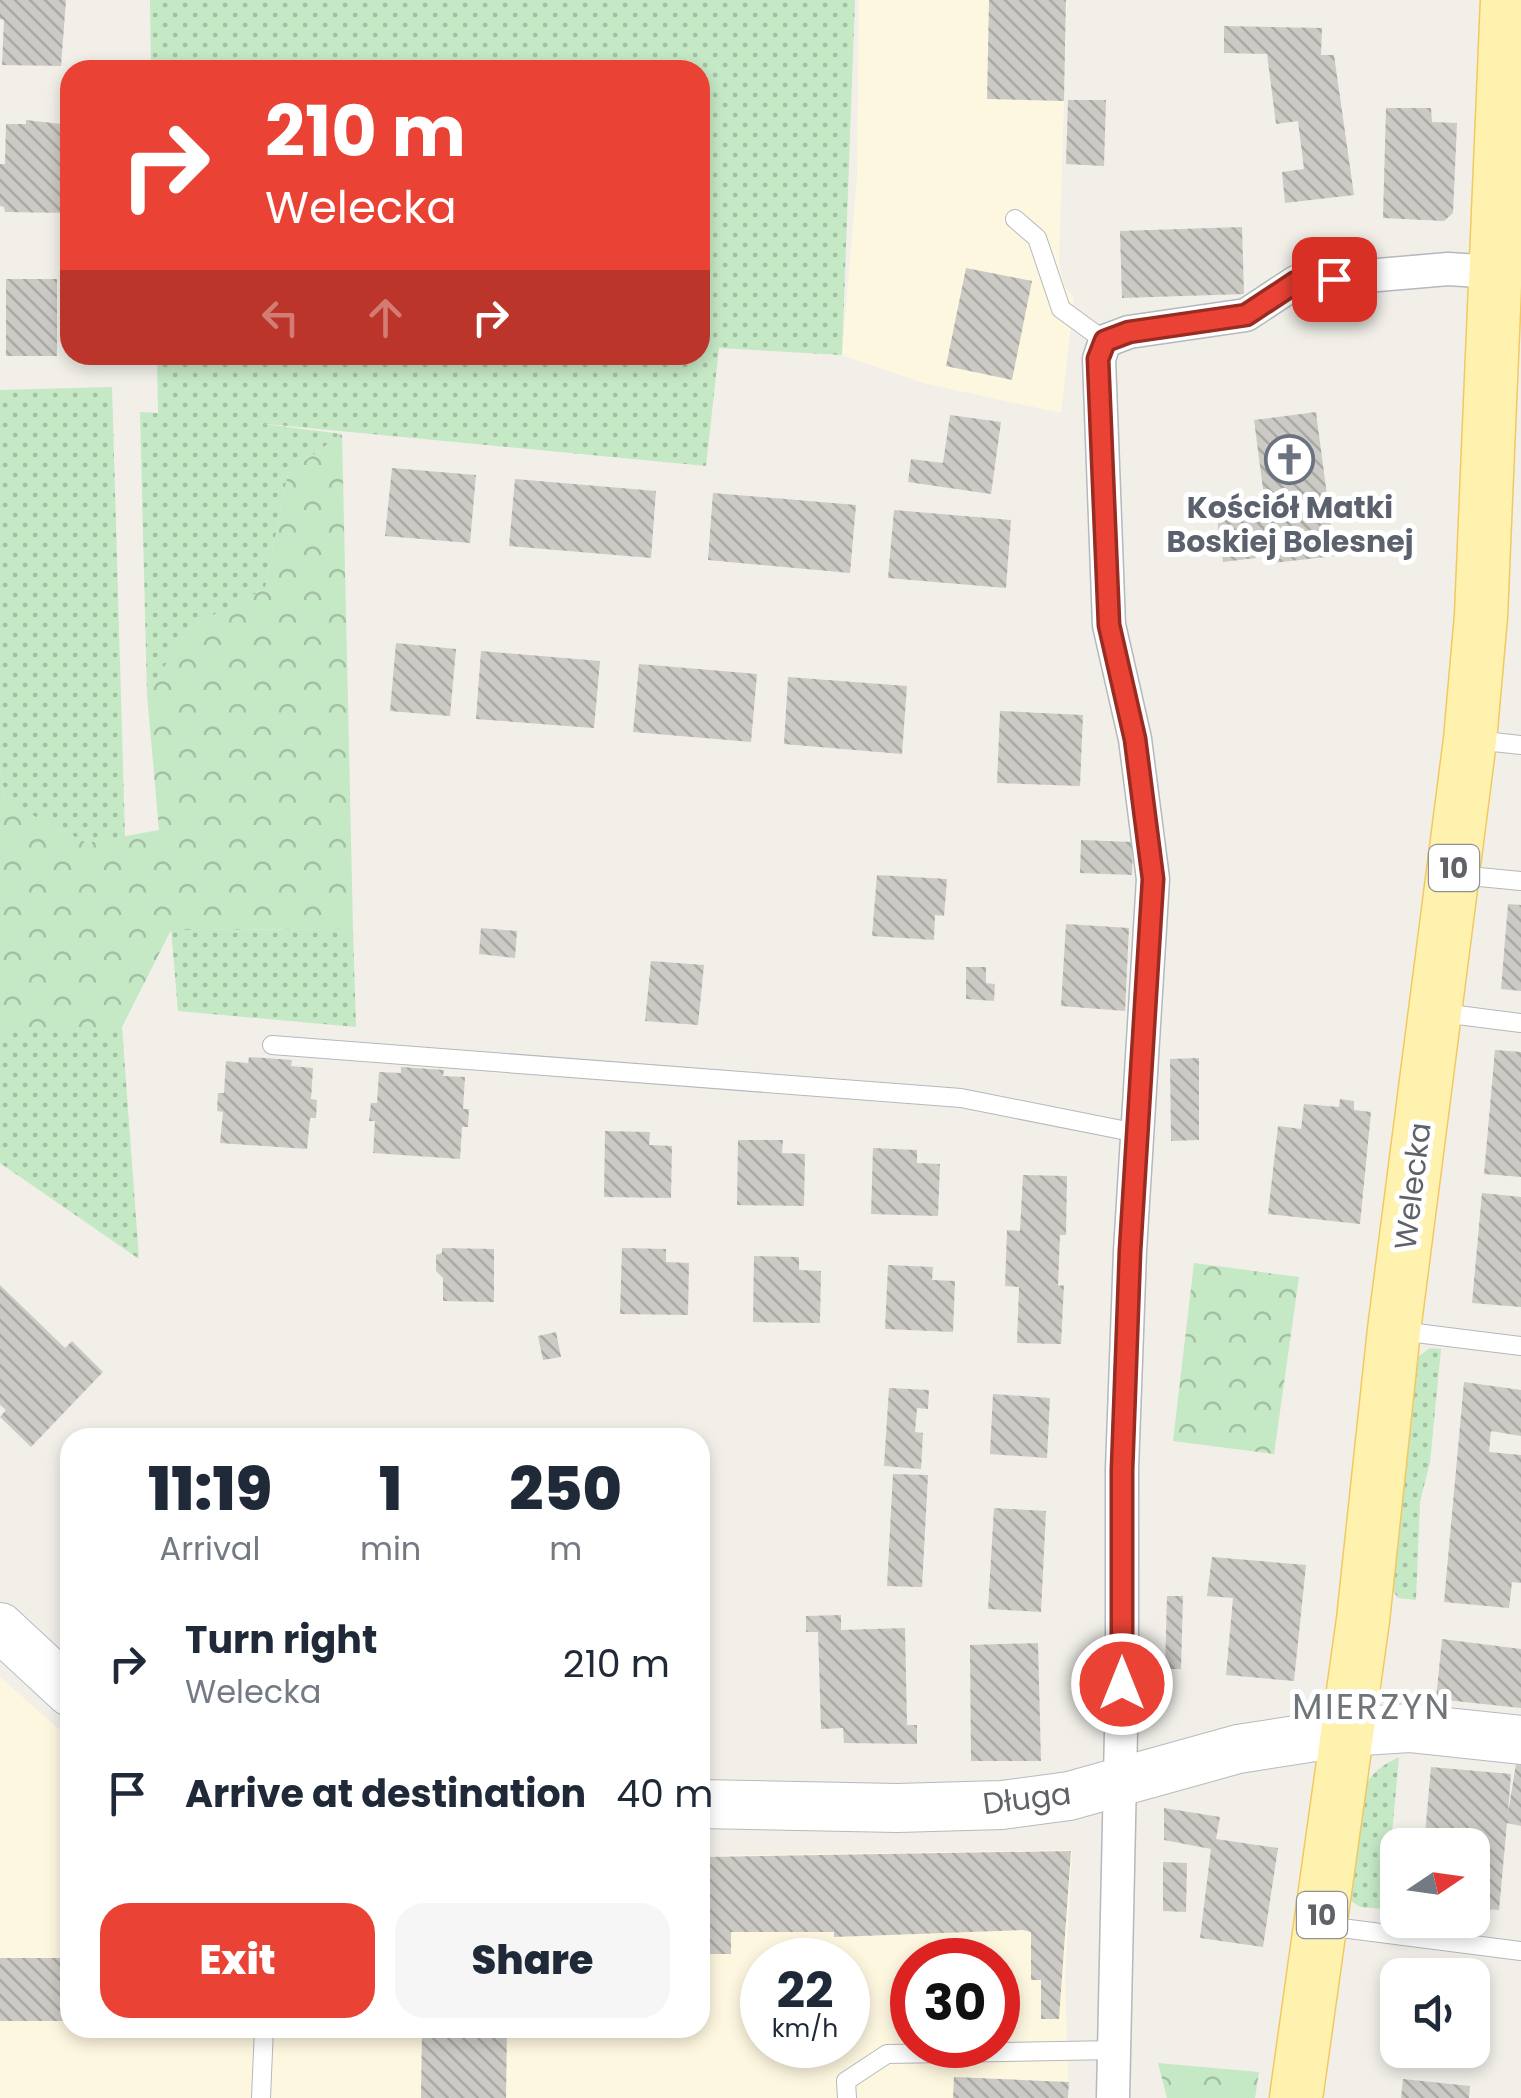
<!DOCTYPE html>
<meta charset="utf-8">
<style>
body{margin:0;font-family:Poppins,sans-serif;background:#f6f6f7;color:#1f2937;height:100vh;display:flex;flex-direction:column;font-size:38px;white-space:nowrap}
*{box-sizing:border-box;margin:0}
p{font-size:32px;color:#747a83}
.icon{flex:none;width:55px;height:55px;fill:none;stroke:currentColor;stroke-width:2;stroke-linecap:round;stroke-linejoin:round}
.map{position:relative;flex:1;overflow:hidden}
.sheet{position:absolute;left:60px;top:1428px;width:650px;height:610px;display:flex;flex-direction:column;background:#fff;border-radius:30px;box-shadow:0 5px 15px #0003}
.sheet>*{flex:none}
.hud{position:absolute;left:60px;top:60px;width:650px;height:305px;border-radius:30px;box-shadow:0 5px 15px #0003;background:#ea4335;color:#fff;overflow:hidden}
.needle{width:65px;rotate:77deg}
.controls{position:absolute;left:1380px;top:1828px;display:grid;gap:20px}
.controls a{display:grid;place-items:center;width:110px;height:110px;border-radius:20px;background:#fff;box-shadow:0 5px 15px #0003;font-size:50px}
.speed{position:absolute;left:740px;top:1938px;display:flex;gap:20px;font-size:50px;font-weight:700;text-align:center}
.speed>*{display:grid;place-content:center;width:130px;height:130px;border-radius:50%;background:#fff;box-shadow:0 5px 15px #0003;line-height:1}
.speed small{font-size:25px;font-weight:400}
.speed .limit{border:15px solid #d22;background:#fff;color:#111}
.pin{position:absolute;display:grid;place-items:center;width:85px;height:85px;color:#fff;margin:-42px;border-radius:20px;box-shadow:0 5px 15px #0006}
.me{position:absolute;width:110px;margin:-55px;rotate:0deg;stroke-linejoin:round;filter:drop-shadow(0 0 8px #0008)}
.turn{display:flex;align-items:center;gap:35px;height:210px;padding:0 40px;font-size:45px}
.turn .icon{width:130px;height:130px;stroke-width:2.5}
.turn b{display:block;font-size:70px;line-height:85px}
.lanes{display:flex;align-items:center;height:95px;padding:0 40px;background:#0003;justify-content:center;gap:50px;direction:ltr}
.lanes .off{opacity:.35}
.eta{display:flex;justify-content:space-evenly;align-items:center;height:170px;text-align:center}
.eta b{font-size:60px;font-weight:800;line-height:70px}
.action{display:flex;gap:20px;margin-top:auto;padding:20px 40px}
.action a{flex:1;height:115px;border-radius:30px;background:#ea4335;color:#fff;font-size:40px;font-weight:800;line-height:115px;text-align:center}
.action a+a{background:#f6f6f7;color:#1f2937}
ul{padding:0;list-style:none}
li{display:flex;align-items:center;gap:30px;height:130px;padding:0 40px}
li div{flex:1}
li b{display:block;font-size:38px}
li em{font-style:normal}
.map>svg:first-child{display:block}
.commercial{fill:#fef7e0;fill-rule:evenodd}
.grass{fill:url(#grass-dots)}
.forest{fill:url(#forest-crowns)}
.building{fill:url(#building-back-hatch)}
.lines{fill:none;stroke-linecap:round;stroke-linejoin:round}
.lane-casing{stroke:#b5b8bc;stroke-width:20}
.street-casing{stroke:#b5b8bc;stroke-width:35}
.secondary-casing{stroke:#b6babf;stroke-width:50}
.primary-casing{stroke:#f2c960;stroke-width:55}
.lane{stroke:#fff;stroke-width:18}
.street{stroke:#fff;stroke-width:32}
.secondary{stroke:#fff;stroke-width:48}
.primary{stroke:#fff2af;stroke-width:52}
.route-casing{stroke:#982c22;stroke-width:25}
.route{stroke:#ea4335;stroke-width:18}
.labels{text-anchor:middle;stroke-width:10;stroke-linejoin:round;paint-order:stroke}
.shield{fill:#fff;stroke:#8f9295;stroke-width:2.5}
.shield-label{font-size:28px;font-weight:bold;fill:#5f6368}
.worship-label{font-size:30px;font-weight:bold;fill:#5b616d;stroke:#fff}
.street-label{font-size:30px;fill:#5f6368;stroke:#fff}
.quarter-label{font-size:35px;letter-spacing:2.5px;fill:#70757a;stroke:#fff}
</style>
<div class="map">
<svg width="1521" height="2098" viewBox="0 0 1521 2098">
<defs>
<pattern id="grass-dots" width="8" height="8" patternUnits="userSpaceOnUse" patternTransform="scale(2.5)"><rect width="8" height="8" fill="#c5e8c5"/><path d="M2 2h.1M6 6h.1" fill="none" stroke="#a3c0a4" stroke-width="1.8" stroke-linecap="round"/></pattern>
<pattern id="forest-crowns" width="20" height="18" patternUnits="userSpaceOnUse" patternTransform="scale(2.5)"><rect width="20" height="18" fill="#c5e8c5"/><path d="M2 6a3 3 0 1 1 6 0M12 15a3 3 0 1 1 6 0" fill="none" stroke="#a3c0a4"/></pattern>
<pattern id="building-back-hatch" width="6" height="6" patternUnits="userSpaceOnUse" patternTransform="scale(2.5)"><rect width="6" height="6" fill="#cccac5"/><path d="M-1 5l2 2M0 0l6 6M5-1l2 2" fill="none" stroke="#a9a8a4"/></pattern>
</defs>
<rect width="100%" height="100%" fill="#f1efe8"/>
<!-- commercial -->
<g class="commercial">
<polygon points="859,0 1067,0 1059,265 1065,287 1074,298 1061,413 923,383 842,355 857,175"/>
<path d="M0,1677l70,62v289h630v-172l372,-6 -7,129 4,119h-1069zM762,1960h86v85h-86zM912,1960h86v85h-86z"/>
</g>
<!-- grass -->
<g class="grass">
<polygon points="150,0 855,0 842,355 719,348 706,466 256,423 342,434 288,473 265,589 190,627 147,694 140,412 158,413 157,355 700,355 700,70 151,70"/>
<polygon points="112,387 125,837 87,843 6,802 0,767 0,390"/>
<polygon points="353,929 356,1027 178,1011 171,930"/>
<polygon points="0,1027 122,1027 139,1259 0,1163"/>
<polygon points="1430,1348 1441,1349 1430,1462 1420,1502 1416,1600 1398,1598 1387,1582 1415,1359"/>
<path d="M1399,1757l-14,152 -25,-2 -13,-9c4,-33 4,-90 21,-117 8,-12 19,-18 31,-24z"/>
</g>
<!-- forest -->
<g class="forest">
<polygon points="342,434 353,929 171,930 122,1027 0,1027 0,767 6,802 87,843 159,830 147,694 190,627 265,589 288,473"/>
<polygon points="1194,1263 1299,1277 1274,1454 1173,1441"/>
<polygon points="1158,2063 1259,2072 1255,2098 1167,2098"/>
</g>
<!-- building -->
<g class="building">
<polygon points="0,0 66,0 61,66 2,65 4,20 0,19"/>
<polygon points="989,0 1066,0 1064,101 987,99"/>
<polygon points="1224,26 1322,28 1321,55 1334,55 1354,195 1285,203 1282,172 1304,169 1298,121 1276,124 1267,54 1224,53"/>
<polygon points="1068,100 1106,100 1104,166 1066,164"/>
<polygon points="1386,108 1431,108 1432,122 1457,123 1453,213 1444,221 1383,218"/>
<polygon points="26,120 70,125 69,213 5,212 4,207 0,206 0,164 5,164 6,124 26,124"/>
<polygon points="1242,227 1244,294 1122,298 1120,231"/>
<polygon points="966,268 1032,281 1012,380 946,366"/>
<rect x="6" y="279" width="51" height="77"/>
<polygon points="1316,412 1335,556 1273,563 1268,531 1253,533 1256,558 1223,562 1215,502 1248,498 1250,515 1266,512 1254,420"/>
<polygon points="950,415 1001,422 991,494 908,482 911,459 943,463"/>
<polygon points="392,468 476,475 470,543 385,536"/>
<polygon points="515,479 656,491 651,558 509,546"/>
<polygon points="713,493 856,505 850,573 708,560"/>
<polygon points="894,510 1011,520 1006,588 888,578"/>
<polygon points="396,643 456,649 450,716 390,711"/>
<polygon points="481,651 600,661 594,728 476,719"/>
<polygon points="639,664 757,674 751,742 633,732"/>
<polygon points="788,677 907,686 902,754 784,744"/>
<polygon points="1000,711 1083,715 1080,786 997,783"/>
<polygon points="1081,840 1133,842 1132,875 1080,873"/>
<polygon points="877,875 947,879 944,916 935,915 934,940 872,936"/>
<polygon points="1508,904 1521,905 1521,991 1501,989"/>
<polygon points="1066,924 1129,928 1125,1011 1061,1006"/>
<polygon points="481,928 517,931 515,958 479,954"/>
<polygon points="651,961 704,965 698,1025 645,1021"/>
<polygon points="966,967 986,967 986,983 995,984 994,1001 966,999"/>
<polygon points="1495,1050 1521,1052 1521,1177 1484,1174"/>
<polygon points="249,1057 292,1060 291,1066 313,1068 311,1099 317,1100 316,1118 310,1118 307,1149 220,1143 223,1112 217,1111 218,1093 224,1093 226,1061 248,1063"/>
<polygon points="1199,1058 1199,1140 1171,1141 1170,1059"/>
<polygon points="401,1067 444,1070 443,1076 465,1077 463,1109 469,1109 468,1127 462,1127 460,1159 373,1153 375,1121 369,1121 371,1103 377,1103 379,1072 401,1073"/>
<polygon points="1340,1099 1354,1101 1354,1110 1371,1112 1360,1224 1268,1214 1278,1126 1301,1129 1304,1104 1339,1107"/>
<polygon points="605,1131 650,1132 649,1145 672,1146 671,1198 604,1197"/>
<polygon points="738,1140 783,1140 782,1153 805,1154 804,1206 737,1205"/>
<polygon points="873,1148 917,1150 917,1163 940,1164 938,1216 871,1214"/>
<polygon points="1023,1175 1067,1176 1066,1235 1060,1235 1058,1286 1064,1285 1061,1344 1017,1343 1019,1287 1005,1286 1007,1230 1020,1231"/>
<polygon points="1482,1193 1521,1197 1521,1307 1472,1303"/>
<polygon points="442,1248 494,1249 494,1302 443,1301 443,1278 436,1271 436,1255 442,1253"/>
<polygon points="622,1248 666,1249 666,1262 689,1263 688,1315 620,1314"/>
<polygon points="754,1256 799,1257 799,1270 821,1271 820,1323 753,1322"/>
<polygon points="888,1265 933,1267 932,1280 955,1281 953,1332 885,1329"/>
<polygon points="0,1285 65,1348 72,1341 103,1372 31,1447 0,1417 6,1410 0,1405"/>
<polygon points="556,1332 561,1357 543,1360 538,1336"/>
<polygon points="1464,1382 1521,1390 1521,1436 1491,1431 1489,1452 1521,1455 1521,1583 1512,1582 1509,1608 1444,1602"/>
<polygon points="889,1388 929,1390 928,1409 917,1408 915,1432 923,1433 921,1469 884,1466"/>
<polygon points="993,1394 1050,1398 1047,1458 990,1454"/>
<polygon points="893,1474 928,1475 922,1587 887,1586"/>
<polygon points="994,1508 1046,1511 1041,1612 988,1609"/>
<polygon points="1212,1557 1306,1565 1294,1681 1226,1675 1233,1598 1207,1596"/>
<polygon points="1167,1596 1183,1596 1181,1669 1165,1669"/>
<polygon points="841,1615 841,1630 905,1628 907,1725 917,1725 917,1744 844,1743 843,1728 821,1729 818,1632 806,1632 806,1616"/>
<polygon points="1442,1639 1521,1649 1521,1708 1436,1699"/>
<polygon points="1038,1643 1041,1761 971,1761 970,1645"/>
<polygon points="1516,1764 1521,1765 1521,1826 1507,1823 1499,1910 1472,1908 1472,1845 1424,1845 1431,1767 1511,1774 1508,1813"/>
<polygon points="1164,1808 1220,1817 1216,1839 1278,1848 1263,1947 1200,1938 1211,1849 1164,1840"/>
<polygon points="1071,1851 1059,2019 1041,2019 1041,1980 1031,1980 1031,1932 1023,1930 834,1937 834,1932 731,1932 731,1954 700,1954 700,1857"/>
<polygon points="1163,1862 1187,1863 1186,1912 1163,1911"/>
<rect x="0" y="1958" width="70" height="63"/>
<polygon points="1409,1969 1445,1972 1445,1975 1409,1975"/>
<polygon points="422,2028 507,2028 506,2098 421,2098"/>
<polygon points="954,2077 1069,2082 1068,2098 953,2098"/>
<polygon points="1403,2079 1470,2086 1469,2098 1401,2098"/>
</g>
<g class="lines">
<defs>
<g id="lane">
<polyline points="1015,219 1037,238 1061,309 1105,341"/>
<polyline points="1475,740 1521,745"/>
<polyline points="1459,875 1521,881"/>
<polyline points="1442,1013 1521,1023"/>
<polyline points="272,1045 961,1098 1137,1133"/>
<polyline points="1400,1331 1521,1346"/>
<polyline points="1326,1926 1521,1951"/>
<polyline points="261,2098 264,2028"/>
<polyline points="847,2098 846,2081 887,2054 1116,2050"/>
</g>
<polyline id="street" points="1113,2098 1122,1685 1122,1469 1130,1251 1153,879 1135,739 1109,625 1099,359 1105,341 1129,332 1246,315 1296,282 1448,269 1496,272"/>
<g id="secondary">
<polyline points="0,1627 70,1692"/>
<polyline points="700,1804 897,1808 1002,1805 1069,1796 1238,1749 1347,1732 1409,1728 1521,1740"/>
</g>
<polyline id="primary" points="1296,2098 1363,1620 1394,1330 1470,740 1481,616 1507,0"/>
</defs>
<!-- lane casing -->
<use href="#lane" class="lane-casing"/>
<!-- street casing -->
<use href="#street" class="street-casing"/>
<!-- secondary casing -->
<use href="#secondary" class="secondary-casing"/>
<!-- primary casing -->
<use href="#primary" class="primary-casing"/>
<!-- lane -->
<use href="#lane" class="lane"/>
<!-- street -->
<use href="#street" class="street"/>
<!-- secondary -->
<use href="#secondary" class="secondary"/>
<!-- primary -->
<use href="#primary" class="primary"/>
</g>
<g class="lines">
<defs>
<polyline id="route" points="1122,1684 1122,1470 1130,1251 1153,879 1135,739 1109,625 1098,359 1105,341 1129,332 1246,315 1296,282 1334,279"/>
</defs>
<!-- route casing -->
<use href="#route" class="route-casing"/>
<!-- route -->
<use href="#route" class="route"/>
</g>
<!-- icons -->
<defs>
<symbol id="church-ring" viewBox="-11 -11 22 22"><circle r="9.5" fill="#fff" stroke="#6b7280" stroke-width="1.5"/><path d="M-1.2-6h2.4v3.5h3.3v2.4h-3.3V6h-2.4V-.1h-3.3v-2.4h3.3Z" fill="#6b7280"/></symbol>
</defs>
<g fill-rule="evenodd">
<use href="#church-ring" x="1262" y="432" width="55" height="55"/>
</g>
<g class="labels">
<!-- shield labels -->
<g class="shield">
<rect x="1429" y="845" width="50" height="46" rx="8"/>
<rect x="1297" y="1892" width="50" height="46" rx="8"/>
</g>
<g class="shield-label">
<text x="1454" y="878">10</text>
<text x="1322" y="1925">10</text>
</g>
<!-- worship labels -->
<g class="worship-label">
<text x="1290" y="518">Kościół Matki<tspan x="1290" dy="34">Boskiej Bolesnej</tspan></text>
</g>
<!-- street labels -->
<g class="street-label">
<text transform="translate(1413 1186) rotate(-83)" y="10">Welecka</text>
<text transform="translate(1027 1799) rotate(-7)" y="10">Długa</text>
</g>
<!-- quarter labels -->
<g class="quarter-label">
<text x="1372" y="1719">MIERZYN</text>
</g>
</g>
</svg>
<div class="controls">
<a><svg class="needle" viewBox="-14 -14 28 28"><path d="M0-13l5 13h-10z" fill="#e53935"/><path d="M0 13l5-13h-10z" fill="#747a83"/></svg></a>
<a><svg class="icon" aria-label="sound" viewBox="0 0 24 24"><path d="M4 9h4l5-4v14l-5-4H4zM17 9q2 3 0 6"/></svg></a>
</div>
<div class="speed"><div>22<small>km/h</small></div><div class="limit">30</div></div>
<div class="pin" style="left:1334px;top:279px;background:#d93025"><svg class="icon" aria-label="arrive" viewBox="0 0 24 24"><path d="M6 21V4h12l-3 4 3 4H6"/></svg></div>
<svg class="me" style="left:1122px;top:1684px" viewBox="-20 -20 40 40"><circle r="17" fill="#ea4335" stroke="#fff" stroke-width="3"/><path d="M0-11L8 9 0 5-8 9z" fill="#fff"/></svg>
<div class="hud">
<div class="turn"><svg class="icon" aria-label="right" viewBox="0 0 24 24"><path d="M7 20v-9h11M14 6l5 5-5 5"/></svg><div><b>210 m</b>Welecka</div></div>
<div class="lanes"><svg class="icon off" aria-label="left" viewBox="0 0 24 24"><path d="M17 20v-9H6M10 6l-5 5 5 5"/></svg><svg class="icon off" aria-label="ahead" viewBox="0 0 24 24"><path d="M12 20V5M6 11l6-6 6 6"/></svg><svg class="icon" aria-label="right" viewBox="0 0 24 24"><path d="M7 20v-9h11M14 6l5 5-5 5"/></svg></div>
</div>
<section class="sheet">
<div class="eta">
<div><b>11:19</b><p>Arrival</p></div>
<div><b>1</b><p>min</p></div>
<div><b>250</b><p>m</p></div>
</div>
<ul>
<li><svg class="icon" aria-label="right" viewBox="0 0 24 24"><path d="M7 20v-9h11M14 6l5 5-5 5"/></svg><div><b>Turn right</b><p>Welecka</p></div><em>210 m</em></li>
<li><svg class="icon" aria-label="arrive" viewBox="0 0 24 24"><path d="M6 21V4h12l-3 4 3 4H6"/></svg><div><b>Arrive at destination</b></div><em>40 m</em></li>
</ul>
<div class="action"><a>Exit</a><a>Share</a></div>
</section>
</div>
